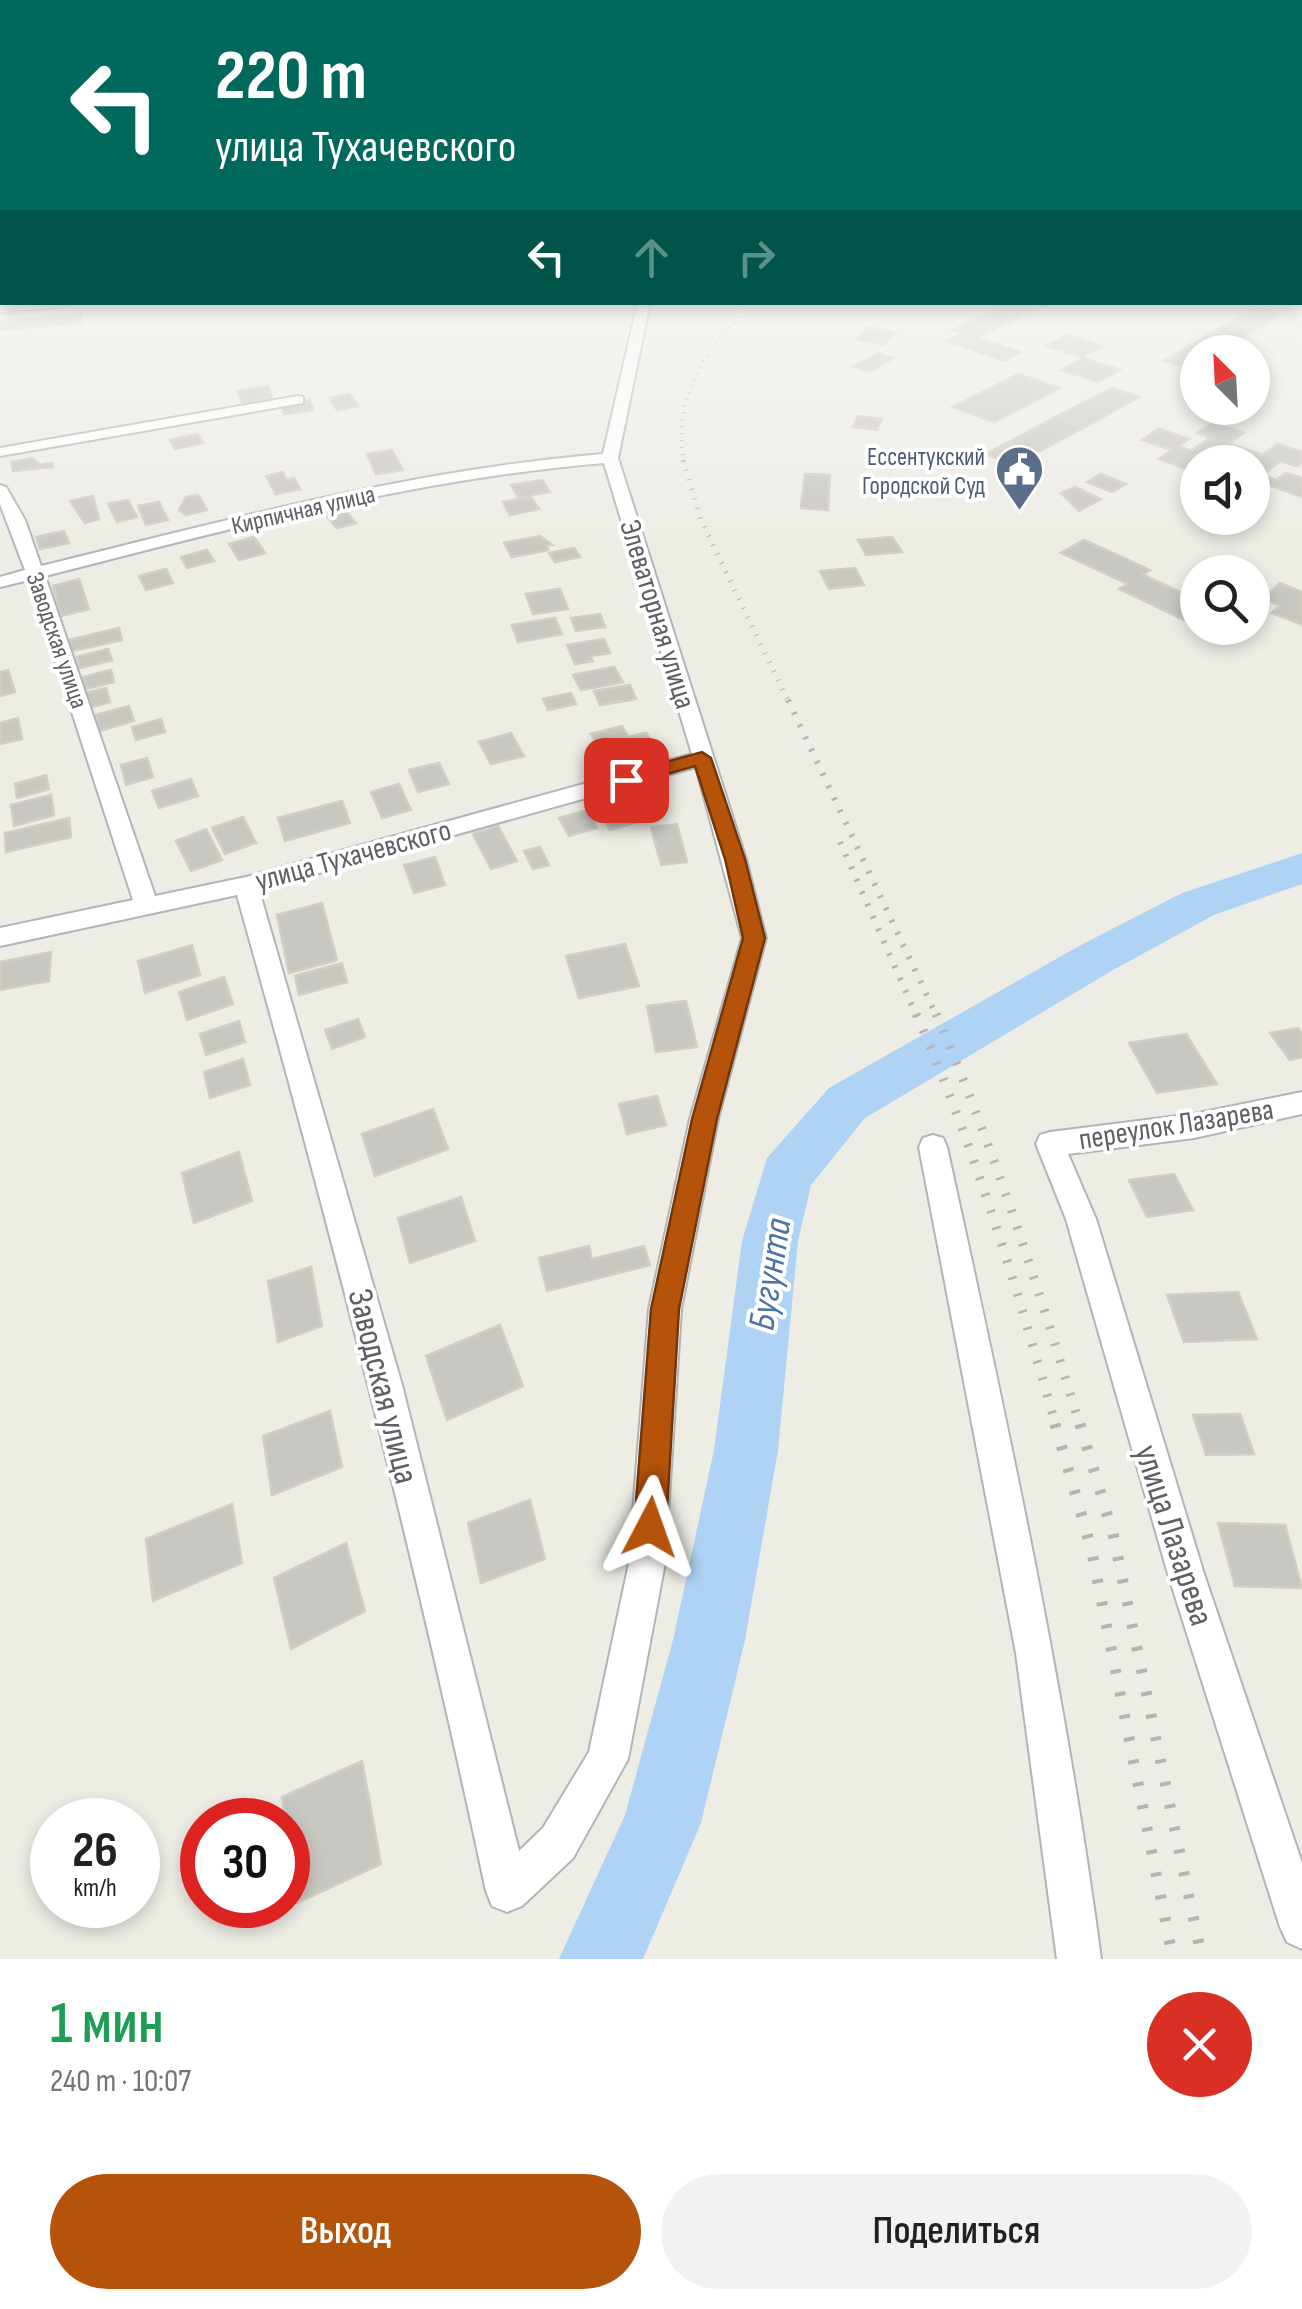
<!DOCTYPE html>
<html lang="ru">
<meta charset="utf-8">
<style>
body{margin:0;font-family:"Sofia Sans Condensed",sans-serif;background:#f2f2f2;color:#202124;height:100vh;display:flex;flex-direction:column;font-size:38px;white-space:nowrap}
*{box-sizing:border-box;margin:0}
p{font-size:32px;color:#757577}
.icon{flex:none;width:55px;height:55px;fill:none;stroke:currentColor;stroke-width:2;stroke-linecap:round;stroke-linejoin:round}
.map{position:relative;height:1959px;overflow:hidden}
.sheet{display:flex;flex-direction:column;background:#fff;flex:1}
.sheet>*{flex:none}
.banner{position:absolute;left:0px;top:0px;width:1302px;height:305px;box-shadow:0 5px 15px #0003;background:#00695c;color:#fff;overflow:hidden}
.needle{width:65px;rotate:336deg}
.tools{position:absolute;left:1180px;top:335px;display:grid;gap:20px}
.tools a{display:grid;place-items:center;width:90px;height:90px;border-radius:50%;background:#fff;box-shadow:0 5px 15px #0003;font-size:50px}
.speed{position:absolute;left:30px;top:1798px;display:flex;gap:20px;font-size:50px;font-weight:700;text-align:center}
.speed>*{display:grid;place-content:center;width:130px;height:130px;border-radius:50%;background:#fff;box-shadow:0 5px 15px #0003;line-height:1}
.speed small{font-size:25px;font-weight:400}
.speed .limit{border:15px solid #d22;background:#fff;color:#111}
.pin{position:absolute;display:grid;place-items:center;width:85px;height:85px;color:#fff;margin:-42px;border-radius:20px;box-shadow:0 5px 15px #0006}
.me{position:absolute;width:110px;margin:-55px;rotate:4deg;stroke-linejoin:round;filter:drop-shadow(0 0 8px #0008)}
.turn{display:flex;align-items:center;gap:35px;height:210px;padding:0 50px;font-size:45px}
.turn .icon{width:130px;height:130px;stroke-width:2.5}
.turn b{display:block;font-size:70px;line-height:85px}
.lanes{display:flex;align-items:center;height:95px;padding:0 50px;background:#0003;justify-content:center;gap:50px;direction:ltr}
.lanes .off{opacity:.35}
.round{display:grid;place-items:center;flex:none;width:105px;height:105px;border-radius:52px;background:#f2f2f2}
.overview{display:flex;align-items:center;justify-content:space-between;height:170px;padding:0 50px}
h1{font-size:60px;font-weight:600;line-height:75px;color:#1e9e55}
.cta{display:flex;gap:20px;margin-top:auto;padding:20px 50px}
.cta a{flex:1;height:115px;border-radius:60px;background:#b45309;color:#fff;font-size:40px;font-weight:600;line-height:115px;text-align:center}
.cta a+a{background:#f2f2f2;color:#202124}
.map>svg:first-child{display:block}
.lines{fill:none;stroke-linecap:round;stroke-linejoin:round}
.river{fill:#aed3f4;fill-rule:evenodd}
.building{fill:#c9c7c2;stroke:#d1cec4;stroke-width:2.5}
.street-casing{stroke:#b2b5b8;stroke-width:4}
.secondary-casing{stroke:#b1b4b8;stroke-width:4}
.street{fill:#fff;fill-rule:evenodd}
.secondary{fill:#fff;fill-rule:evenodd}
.rail-far4{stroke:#b3b4b4;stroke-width:4;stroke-dasharray:1 6;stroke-linecap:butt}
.rail-far3{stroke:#b3b4b4;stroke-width:5;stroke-dasharray:1 9;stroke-linecap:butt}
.rail-far2{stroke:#b3b4b4;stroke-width:6;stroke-dasharray:2.5 11;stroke-linecap:butt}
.rail-far1{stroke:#b3b4b4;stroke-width:9;stroke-dasharray:2.5 15;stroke-linecap:butt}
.rail{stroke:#b3b4b4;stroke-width:11;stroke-dasharray:4 19;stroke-linecap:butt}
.route{fill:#b45309;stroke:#753606;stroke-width:2.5}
.labels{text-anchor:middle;stroke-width:8;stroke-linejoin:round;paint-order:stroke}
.far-service-label{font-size:25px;fill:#4e5e75;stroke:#fff;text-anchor:end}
.far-street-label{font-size:25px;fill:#5d6064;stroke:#fff}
.street-label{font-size:30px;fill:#5d6064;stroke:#fff}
.near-street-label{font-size:35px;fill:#5d6064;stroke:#fff}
.near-water-label{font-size:38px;font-style:italic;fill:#4d74a5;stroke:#fff}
</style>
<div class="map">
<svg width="1302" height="1959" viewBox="0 0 1302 1959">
<rect width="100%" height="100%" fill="#edece5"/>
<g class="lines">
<!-- river -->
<polygon class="river" points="1302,853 1302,884 1214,915 1113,970 865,1118 811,1185 798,1241 778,1450 745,1640 701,1823 643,1959 559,1959 625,1815 673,1640 714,1450 742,1241 767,1158 829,1088 1079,946 1182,893"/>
</g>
<!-- building -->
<g class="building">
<polygon points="1012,302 1051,302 976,338 952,330"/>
<polygon points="1256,307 1282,314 1218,352 1198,352 1198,365 1190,369 1163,361"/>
<polygon points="82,314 80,323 0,330 1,321"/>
<polygon points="869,327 896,333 883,345 856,339"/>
<polygon points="963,333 1021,352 1004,361 946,341"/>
<polygon points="1067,335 1102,346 1082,357 1046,346"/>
<polygon points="878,353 894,358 870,372 853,367"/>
<polygon points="1083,358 1120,370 1098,382 1061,370"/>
<polygon points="1018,374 1060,388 994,422 953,407"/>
<polygon points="268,386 272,398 242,402 238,391"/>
<polygon points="1112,388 1139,397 1083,428 1055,417"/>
<polygon points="350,394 358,406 337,410 330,398"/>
<polygon points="310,400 313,410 284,414 281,404"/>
<polygon points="858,416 882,419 877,430 853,427"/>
<polygon points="1055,417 1083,428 1014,465 986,454"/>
<polygon points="1213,423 1244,433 1229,443 1262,455 1278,444 1302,452 1302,462 1297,466 1281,461 1262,475 1276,480 1286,473 1302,478 1302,497 1269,485 1257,494 1252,492 1252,462 1225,462 1208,457 1189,470 1159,459 1172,450 1142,440 1159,429 1189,439 1179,446 1191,451 1210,438 1197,433"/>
<polygon points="198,434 203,443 175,449 170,440"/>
<polygon points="392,450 403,470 376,474 367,454"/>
<polygon points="33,458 40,465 52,463 53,467 13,471 11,462"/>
<polygon points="283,472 287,480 294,478 300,489 276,494 266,476"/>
<polygon points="805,474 830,475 828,510 801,508"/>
<polygon points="1101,474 1126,484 1112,492 1087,482"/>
<polygon points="542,480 550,492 518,497 511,485"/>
<polygon points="1075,487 1101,499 1079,511 1061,493"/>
<polygon points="198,495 207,510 186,515 179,510 186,497"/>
<polygon points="93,496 99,519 85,523 70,501"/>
<polygon points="531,497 539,509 510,515 503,502"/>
<polygon points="128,500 137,517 117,522 108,504"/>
<polygon points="159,502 168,520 146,525 138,506"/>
<polygon points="344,509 356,523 337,528 325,514"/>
<polygon points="64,531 69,543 40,549 36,537"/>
<polygon points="540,536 552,545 546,546 548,550 512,557 504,543"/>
<polygon points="254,537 265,553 239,560 229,544"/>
<polygon points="892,537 902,552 866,555 858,540"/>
<polygon points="1084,540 1150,570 1143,575 1198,600 1198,621 1193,624 1119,589 1128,584 1061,553"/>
<polygon points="574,548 580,557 555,562 549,553"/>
<polygon points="207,550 214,561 187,568 181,557"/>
<polygon points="855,568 864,585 829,589 820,571"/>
<polygon points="166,569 173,583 146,590 139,576"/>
<polygon points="79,579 89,609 61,616 53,586"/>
<polygon points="1280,583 1302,592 1302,625 1272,613 1280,605 1263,599"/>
<polygon points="560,589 568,609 533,614 526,594"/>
<polygon points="600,614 605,627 576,631 571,618"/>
<polygon points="555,618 562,634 518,642 512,625"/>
<polygon points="119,628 122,640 72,651 69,640"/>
<polygon points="604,639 610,653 590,656 593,661 575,664 567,645"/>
<polygon points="108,649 112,660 80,668 77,657"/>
<polygon points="614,667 623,682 581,690 573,675"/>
<polygon points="8,670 15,692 0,696 0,672"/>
<polygon points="111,670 114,682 85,689 83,677"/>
<polygon points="630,685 636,699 600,705 594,691"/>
<polygon points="106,688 110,702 89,708 85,693"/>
<polygon points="571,693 576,704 548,710 543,699"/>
<polygon points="129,706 134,721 100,731 96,715"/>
<polygon points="18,718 22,739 0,744 0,723"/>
<polygon points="161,719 165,732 136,740 132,727"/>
<polygon points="622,726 628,737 646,733 656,749 633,755 629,748 604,755 591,734"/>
<polygon points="511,733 524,756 491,764 479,742"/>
<polygon points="147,758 153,777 126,785 121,765"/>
<polygon points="439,763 449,784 418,792 409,770"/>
<polygon points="46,775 49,789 17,798 15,784"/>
<polygon points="191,779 198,796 159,808 152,791"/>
<polygon points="399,784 411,810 382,818 371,792"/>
<polygon points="51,795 54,815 14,826 11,805"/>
<polygon points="634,797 647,819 610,830 597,808"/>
<polygon points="342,801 350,823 285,841 278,818"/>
<polygon points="587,810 597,828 569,836 559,818"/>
<polygon points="243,817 256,843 225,854 212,828"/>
<polygon points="69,818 71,837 6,852 5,833"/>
<polygon points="677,824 687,862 661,865 651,827"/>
<polygon points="498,826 517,861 491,869 473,834"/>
<polygon points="206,829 222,860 191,871 176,841"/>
<polygon points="540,847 549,865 533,869 524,851"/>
<polygon points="435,857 445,885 414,893 404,865"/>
<polygon points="322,903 337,960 289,973 277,915"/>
<polygon points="625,944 639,986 579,998 566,956"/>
<polygon points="192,945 200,975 145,993 138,961"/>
<polygon points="51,952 49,981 0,990 0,962"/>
<polygon points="342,963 347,982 299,995 295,976"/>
<polygon points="224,977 233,1004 187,1020 179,992"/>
<polygon points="686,1001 697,1047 656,1052 647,1006"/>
<polygon points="358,1019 365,1037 332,1049 325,1030"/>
<polygon points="239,1021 245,1042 206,1055 200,1034"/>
<polygon points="1298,1028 1302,1033 1302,1057 1290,1060 1270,1033"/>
<polygon points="1186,1034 1217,1084 1157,1093 1129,1043"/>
<polygon points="243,1059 250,1085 210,1098 204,1072"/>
<polygon points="657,1096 666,1125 627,1134 619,1104"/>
<polygon points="433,1109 448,1149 375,1176 362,1134"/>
<polygon points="239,1152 252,1201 194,1223 182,1173"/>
<polygon points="1174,1174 1193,1210 1147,1217 1129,1180"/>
<polygon points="461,1197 475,1241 410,1263 398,1218"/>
<polygon points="589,1246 592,1259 644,1246 650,1265 547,1291 539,1258"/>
<polygon points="311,1267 322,1326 278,1342 268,1281"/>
<polygon points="1238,1292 1257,1339 1184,1342 1167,1295"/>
<polygon points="500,1325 523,1386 447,1420 426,1356"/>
<polygon points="330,1411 342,1467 272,1495 263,1436"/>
<polygon points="1240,1414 1254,1454 1206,1455 1193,1415"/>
<polygon points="530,1500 545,1559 481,1583 468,1523"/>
<polygon points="232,1504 242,1563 153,1601 146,1539"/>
<polygon points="1218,1523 1285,1525 1302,1588 1235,1586"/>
<polygon points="346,1543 365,1611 291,1649 274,1578"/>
<polygon points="362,1761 381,1864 297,1903 282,1797"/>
</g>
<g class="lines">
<defs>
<g id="street">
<path d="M638,302h12l-32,156 128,401 20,79 -48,181 -37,190 -16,254 -37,196 -55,99 -51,48 -15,6 -15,-6 -6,-15c-71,-335 -156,-666 -249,-996l-237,51v-18l133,-28 -104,-320 -29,7v-10l25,-7 -25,-66v-19l6,2 19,33 16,46c187,-46 370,-96 562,-112zM604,463l88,291 -446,123 -91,19 -110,-320c185,-47 368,-97 559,-113zM696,767l46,171 -52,181 -41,190 -20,254 -40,189 -46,76 -24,23 -117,-466 -143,-495z"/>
<polygon points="298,396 303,397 303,403 0,456 0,448"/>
<polygon points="1302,1092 1302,1114 1194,1138 1068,1154 1096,1219 1204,1574 1302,1863 1302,1949 1287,1942 1280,1927 1168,1574 1066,1219 1036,1144 1040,1135 1050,1132 1194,1114"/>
<path d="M933,1135l10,3 4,9c59,270 118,538 154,812h-44l-41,-306 -97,-506 4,-9z"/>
</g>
<g id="secondary">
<polygon points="1300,295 1302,305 1294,303 1300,302"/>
<polygon points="0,302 66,302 58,307 0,312"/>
</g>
</defs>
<!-- street casing -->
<use href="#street" class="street-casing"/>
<!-- secondary casing -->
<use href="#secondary" class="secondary-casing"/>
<!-- street -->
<use href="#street" class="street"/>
<!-- secondary -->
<use href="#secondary" class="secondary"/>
<!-- rail-far4 -->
<path class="rail-far4" d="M684,462c-13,-68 24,-116 71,-160"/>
<!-- rail-far3 -->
<polyline class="rail-far3" points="683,460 701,520 789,703"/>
<!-- rail-far2 -->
<g class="rail-far2">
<polyline points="788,700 937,1017"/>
<polyline points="840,842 917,1017"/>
</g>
<!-- rail-far1 -->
<g class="rail-far1">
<path d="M916,1014c59,134 100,272 140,412"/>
<path d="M936,1014c58,135 102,272 144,412"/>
</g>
<!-- rail -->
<g class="rail">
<polyline points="1055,1424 1091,1548 1173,1959"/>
<polyline points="1080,1424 1113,1534 1202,1959"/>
</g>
</g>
<!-- sky -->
<linearGradient id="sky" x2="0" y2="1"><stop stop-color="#91c0ed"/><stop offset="0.5" stop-color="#f7f6f3"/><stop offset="1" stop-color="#f7f6f3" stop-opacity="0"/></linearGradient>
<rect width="1302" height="550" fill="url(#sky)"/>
<!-- route -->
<polygon class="route" points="702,752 711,758 745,859 765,938 717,1119 679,1309 666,1527 661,1538 650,1543 638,1538 634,1527 651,1309 692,1119 743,938 725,859 695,766 626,786 616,780 619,775"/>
<!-- icons -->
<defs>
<symbol id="civic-pin" viewBox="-11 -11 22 30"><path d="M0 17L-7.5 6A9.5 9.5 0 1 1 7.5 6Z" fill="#5c6f8a" stroke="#fff"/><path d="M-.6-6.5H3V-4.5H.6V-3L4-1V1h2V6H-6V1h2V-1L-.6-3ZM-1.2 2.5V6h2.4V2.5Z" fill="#fff"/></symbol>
</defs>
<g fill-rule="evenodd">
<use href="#civic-pin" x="992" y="442" width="55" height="75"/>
</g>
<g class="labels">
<!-- far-service labels -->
<g class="far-service-label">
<text x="985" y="465">Ессентукский<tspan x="985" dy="29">Городской Суд</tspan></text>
</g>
<!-- far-street labels -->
<g class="far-street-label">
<text transform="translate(303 509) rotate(-13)" y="9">Кирпичная улица</text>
<text transform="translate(58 640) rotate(71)" y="9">Заводская улица</text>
</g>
<!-- street labels -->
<g class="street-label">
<text transform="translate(658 614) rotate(73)" y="10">Элеваторная улица</text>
<text transform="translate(353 855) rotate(-15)" y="10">улица Тухачевского</text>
<text transform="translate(1176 1124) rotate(-9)" y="10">переулок Лазарева</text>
</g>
<!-- near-street labels -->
<g class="near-street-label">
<text transform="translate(384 1386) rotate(76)" y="12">Заводская улица</text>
<text transform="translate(1175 1535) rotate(72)" y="12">улица Лазарева</text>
</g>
<!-- near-water labels -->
<g class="near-water-label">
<text transform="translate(769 1274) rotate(-81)" y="13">Бугунта</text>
</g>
</g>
</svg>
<div class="tools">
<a><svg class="needle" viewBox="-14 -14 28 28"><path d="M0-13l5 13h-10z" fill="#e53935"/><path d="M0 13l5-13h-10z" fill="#757577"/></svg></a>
<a><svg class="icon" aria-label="sound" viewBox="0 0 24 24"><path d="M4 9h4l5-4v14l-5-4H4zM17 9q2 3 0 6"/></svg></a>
<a><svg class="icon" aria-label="search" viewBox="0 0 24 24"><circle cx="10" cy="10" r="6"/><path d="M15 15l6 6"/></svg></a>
</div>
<div class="speed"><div>26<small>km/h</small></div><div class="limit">30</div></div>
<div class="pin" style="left:626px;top:780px;background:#d93025"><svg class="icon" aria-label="arrive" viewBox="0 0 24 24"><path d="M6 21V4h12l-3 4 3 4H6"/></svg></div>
<svg class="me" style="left:650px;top:1527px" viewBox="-20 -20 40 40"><path d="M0-17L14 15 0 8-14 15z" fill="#b45309" stroke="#fff" stroke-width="4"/></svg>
<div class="banner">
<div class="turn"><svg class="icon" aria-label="left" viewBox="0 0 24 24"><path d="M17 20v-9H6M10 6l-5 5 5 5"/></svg><div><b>220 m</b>улица Тухачевского</div></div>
<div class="lanes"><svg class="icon" aria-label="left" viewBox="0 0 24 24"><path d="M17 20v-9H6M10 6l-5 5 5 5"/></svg><svg class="icon off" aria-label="ahead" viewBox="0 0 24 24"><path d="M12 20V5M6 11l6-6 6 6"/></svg><svg class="icon off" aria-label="right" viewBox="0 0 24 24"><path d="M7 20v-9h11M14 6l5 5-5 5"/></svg></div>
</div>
</div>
<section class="sheet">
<div class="overview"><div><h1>1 мин</h1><p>240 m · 10:07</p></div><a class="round" style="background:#d93025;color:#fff"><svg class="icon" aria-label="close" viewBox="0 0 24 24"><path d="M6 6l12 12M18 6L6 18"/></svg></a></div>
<div class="cta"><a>Выход</a><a>Поделиться</a></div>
</section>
